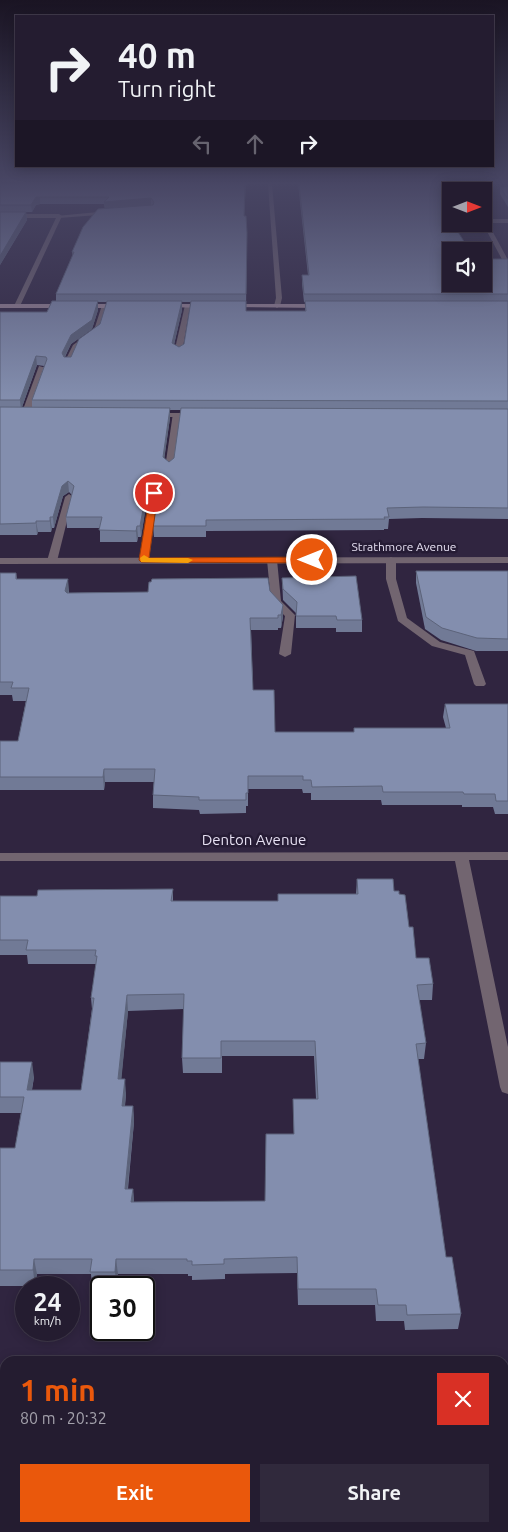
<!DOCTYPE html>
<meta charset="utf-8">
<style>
body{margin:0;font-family:Ubuntu,sans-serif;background:#30293c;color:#f1f3f6;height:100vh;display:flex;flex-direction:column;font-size:19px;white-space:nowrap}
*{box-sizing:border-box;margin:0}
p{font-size:16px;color:#a3a1ab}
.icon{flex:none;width:28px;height:28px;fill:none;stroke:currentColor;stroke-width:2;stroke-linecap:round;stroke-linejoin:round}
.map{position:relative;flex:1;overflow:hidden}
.side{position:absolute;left:0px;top:1356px;width:509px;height:176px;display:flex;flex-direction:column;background:#241c30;border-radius:15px 15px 0 0;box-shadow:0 2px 12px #0003,0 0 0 1px #413a4c}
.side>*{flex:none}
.top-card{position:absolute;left:15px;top:15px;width:479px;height:152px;border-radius:0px;box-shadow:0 2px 12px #0003,0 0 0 1px #413a4c;background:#241c30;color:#f1f3f6;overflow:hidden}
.needle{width:32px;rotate:90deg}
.buttons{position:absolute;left:442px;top:182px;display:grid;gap:10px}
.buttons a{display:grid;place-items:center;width:50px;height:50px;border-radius:0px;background:#241c30;box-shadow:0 2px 12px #0003,0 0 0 1px #413a4c;font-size:25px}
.speed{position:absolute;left:15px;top:1276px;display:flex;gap:10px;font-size:25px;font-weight:700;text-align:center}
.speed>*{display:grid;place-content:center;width:65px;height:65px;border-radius:50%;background:#241c30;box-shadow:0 2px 12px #0003,0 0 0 1px #413a4c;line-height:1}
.speed small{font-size:12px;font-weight:400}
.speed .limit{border:2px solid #111;border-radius:8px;background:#fff;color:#111}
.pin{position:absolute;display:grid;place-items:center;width:42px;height:42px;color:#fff;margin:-21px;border:2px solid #fff;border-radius:50%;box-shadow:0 1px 5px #0007}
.me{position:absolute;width:55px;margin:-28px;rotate:270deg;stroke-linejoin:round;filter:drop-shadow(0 0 4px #0008)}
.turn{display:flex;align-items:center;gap:18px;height:105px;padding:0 20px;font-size:22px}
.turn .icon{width:65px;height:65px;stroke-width:2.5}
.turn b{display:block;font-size:35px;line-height:42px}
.lanes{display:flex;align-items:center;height:48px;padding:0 20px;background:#0003;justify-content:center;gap:25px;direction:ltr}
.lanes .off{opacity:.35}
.round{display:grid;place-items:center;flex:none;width:52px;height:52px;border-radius:0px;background:#30293c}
.overview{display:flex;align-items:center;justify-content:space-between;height:85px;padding:0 20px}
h1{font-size:30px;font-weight:700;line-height:38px;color:#ea580c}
.action{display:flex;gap:10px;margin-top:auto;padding:10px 20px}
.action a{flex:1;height:58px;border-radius:0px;background:#ea580c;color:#fff;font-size:20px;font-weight:700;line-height:58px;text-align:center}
.action a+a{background:#30293c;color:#f1f3f6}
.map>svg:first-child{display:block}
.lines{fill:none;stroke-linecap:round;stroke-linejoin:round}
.service{fill:#726570;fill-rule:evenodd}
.minor{fill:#726570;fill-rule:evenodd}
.secondary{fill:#9a8696;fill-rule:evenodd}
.wall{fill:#717a96;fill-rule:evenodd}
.shaded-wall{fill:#5c637a}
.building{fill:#838eae;stroke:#5c637a;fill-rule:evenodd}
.route{fill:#ea580c;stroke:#983908}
.slow{fill:#f59e0b}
.labels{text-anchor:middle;stroke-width:5;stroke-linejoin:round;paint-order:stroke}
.far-street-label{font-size:12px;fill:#e6e0f2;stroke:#261c35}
.street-label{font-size:15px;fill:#e6e0f2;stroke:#261c35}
</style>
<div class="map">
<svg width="508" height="1532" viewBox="0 0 508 1532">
<rect width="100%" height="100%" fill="#302540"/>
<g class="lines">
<!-- service -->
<g class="service">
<polygon points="109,211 111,214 59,218 56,216"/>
<polygon points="102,305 107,306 100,331 78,347 71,365 65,365 64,363 73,345 94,330"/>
<polygon points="185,305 190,306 182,353 178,355 174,353"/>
<polygon points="39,366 46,368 29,415 22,417 21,415"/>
<polygon points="173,413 180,415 173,468 169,471 165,468"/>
<polygon points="154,490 158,493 149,560 144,563 139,560 150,493"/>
<polygon points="69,494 73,497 57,561 55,563 49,563 47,561 65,497"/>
<polygon points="272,557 277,560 281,601 295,615 291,654 285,657 279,654 285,616 271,602 267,560"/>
<polygon points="391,557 396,560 396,579 407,618 440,642 474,651 486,684 484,686 476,686 474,684 465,655 432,646 398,621 386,579 386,560"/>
</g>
<!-- minor -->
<g class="minor">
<polygon points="268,184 272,184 282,298 280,306 277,308 274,306 276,298"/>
<polygon points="460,184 464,184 468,191 464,191"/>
<polygon points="0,214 59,214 62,216 20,306 17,308 14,306 56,218 0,218"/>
<polygon points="484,219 508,219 508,223 488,223 508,260 508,267 505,265 483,224"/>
<polygon points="150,413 196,413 200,415 196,417 150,417"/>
<polygon points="508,557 508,563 0,564 0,558"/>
<polygon points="508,852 508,860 469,860 508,1047 508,1094 502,1092 500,1087 455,861 0,861 0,853"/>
<rect x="0" y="1380" width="5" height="20"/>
<rect x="504" y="1380" width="4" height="20"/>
</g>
<!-- secondary -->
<g class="secondary">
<polygon points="0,304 123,304 126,306 123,308 0,308"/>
<polygon points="166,304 206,304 209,306 206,308 164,307 164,305"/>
<polygon points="231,304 321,304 324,306 321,308 229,307 229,305"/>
</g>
</g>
<!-- wall -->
<g class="wall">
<path d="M0,184h246l-2,32 3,17 -1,78h59v-9h-1l-2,-18v-9h6l-10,-91h-2h143l8,14 -1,7 4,7 1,72 57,-25v260l-86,-1 -33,1 -1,10h-4v1l-178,1v6h-52l-1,-11 5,-34 -4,-4 -6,5 -7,44h-3l-1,5h-37v-14h-33l-1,-11 6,-22 -3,-3 -6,4 -9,32h-2l-1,4h-13l-1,3h-37v-223h47l9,-11v-7l17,-38 -1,-4 33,-43 -1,-5h-64l-4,1 -4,7h-20h14l1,8 -27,45zM98,302h9l-7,22 -29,33h-6l6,-13 21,-15 6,-19zM182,302h9l-7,42 -5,3 -5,-2 8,-35zM37,365l7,1 -12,34v7h-10zM170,410h11l-7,48 -5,4 -5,-3 6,-41z"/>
<polygon points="500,187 508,187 508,207 500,194"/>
<polygon points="416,571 508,571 508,651 476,651 441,640 425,629 416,583"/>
<polygon points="0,573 16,573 17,579 69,590 69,593 270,591 283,617 281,628 278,628 278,630 251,630 253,690 275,732 354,732 354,728 446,728 443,717 445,704 508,704 508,814 495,814 493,807 462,807 462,805 382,805 381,800 311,800 311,793 303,793 302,789 248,789 248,806 246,806 246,813 200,814 199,810 153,808 153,795 154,782 105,782 104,790 0,790 0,741 18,741 26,701 13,701 12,695 0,695"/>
<polygon points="282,578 362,620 362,632 336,632 336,628 296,628 296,613 283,600"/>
<path d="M357,879l37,12 5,3 10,33 7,31 17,26 -1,16h-13l7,43 -2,16h-6l28,198 15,57 -3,15 -53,1 -1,-9h-28l-1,-16h-77l-1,-32 -72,1v5l-33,1v-4h-4v-2h-70l-1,13h-25l-1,-13h-54l-2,12h-35v-138h15l6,-35h-21v-51l34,15 -2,13h49l11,-81 -1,-11 5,-34h-68l-1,-9h-27v-59h37l136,-7v12h105l78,-7zM184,1009l-2,49 1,15h39v-17h92l2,43h-23l1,35 -29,67 -131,1 -1,-13h-5l6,-67 -1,-16h-8l1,-12 -5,-15 7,-68z"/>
</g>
<!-- shaded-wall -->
<g class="shaded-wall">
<polygon points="36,197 40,197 40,204 36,205 32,212 31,205"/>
<polygon points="151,198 151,205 105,210 104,202"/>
<polygon points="26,212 27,220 0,265 0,256"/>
<polygon points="98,301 98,310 92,329 71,344 62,362 62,353 71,335"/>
<polygon points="182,301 182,310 172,353 172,343"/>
<polygon points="36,356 37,365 21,410 20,400"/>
<polygon points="170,408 170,418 163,468 163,457"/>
<polygon points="153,477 154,488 148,493 141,537 140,526 148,482"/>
<polygon points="68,481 69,492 63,496 54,528 53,517 62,486"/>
<polygon points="50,517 52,528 51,532 50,521"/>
<polygon points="36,521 38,532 37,535 36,523"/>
<polygon points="137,526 138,537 137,542 136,531"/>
<polygon points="68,579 69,590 66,603 65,591"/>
<polygon points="283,605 283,617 281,628 281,615"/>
<polygon points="104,769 105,782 104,790 103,777"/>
<polygon points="127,995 128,1011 120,1094 118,1079"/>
<polygon points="32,1062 34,1077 29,1105 27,1090"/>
<polygon points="125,1079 126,1094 123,1122 122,1106"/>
<polygon points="133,1106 134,1122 126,1204 125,1189"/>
<polygon points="133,1189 134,1204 131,1202"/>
<polygon points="34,1259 37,1274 35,1286 33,1270"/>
<polygon points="116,1259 118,1274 117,1287 115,1272"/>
<polygon points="87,1528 93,1528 92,1532 86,1532"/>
</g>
<!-- building -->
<g class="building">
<polygon points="0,184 245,184 244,216 246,216 247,233 246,294 56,294 74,252 72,252 83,227 98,209 153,205 154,202 151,198 104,202 109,197 36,197 31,205 0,205"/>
<polygon points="299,184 439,184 447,198 443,198 450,212 446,212 451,220 451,224 453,224 470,251 451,251 451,284 484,284 484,259 508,259 508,294 304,294 302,275 309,275"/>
<polygon points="500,187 508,187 508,199"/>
<polygon points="0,212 26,212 0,256"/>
<polygon points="52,301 98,301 92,320 71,335 62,353 64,357 71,357 79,339 100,324 107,301 182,301 172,343 179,347 184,344 191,301 246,301 246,311 306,311 305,301 508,301 508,401 32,400 47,359 46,357 36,356 20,400 0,400 0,312 47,312"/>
<polygon points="0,407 170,408 163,457 169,462 174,458 181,408 508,409 508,508 423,507 387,508 389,517 384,517 385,519 206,520 206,526 153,526 159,482 153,477 148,482 140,526 137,526 136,531 99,530 102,517 66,517 74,486 68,481 62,486 53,517 50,517 50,521 36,521 36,523 0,524"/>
<polygon points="416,571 508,571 508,639 477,638 442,628 426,617"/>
<polygon points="0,573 16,573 16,579 68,579 65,591 67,593 148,592 149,582 151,582 152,579 268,578 270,591 283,605 281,615 278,615 278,618 250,618 253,690 274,690 275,732 354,732 354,728 450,728 445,704 508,704 508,801 496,801 495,794 464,794 463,792 383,792 382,786 312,787 311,780 303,780 303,776 248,776 248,793 246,793 246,800 199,800 199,797 153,795 155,769 104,769 103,777 0,777 0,741 18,741 29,688 11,688 13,682 0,682"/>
<polygon points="356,576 362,620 337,620 336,616 296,616 297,602 283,589 282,578"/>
<path d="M357,879h36l1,12h5v3l6,1 4,32h4l3,31h13l4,26 -16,1 9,58 -10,1 30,213h6l9,57 -54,1 -1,-10h-28l-2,-16h-78l-1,-32 -73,2v5l-32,1v-4h-5v-2h-71l-1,13h-25l2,-13h-58l-1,11h-33v-122h15l9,-51h-24v-35h32l-5,28h54l13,-92h-3l6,-42h-2l1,-6h-70l2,-10h-28v-44h37l1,-6 135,-1 -2,12h107v-7h80zM184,994l-2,64h39v-17h94l3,58h-25l1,35h-28l-1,67 -134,1 2,-13h-8l8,-83h-11l3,-27h-7l9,-84z"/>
<polygon points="0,1480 5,1480 5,1528 87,1528 86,1532 0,1532"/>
<polygon points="188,1528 495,1528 496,1532 188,1532"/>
</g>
<!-- sky -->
<linearGradient id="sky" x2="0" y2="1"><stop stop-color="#1a1423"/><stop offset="0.46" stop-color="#484664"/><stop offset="1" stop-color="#484664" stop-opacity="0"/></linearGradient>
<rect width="508" height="398" fill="url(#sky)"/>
<!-- route -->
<polygon class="route" points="154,491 158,493 149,558 312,557 316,560 312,563 141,562 139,560 150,493"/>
<!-- slow -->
<polygon class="slow" points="144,555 149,558 188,558 193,560 188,563 141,562 140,558"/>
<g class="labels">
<!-- far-street labels -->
<g class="far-street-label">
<text x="404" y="551">Strathmore Avenue</text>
</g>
<!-- street labels -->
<g class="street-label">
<text x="254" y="845">Denton Avenue</text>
</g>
</g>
</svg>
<div class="buttons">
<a><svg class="needle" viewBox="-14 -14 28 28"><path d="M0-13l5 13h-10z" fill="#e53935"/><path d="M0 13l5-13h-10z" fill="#a3a1ab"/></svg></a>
<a><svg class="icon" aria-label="sound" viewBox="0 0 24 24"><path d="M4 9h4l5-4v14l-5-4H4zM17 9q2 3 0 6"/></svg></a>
</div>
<div class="speed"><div>24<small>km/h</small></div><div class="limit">30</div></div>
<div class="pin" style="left:154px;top:493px;background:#d93025"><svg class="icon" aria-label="arrive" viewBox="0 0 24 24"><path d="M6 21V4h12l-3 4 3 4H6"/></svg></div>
<svg class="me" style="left:312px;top:560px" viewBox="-20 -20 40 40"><circle r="17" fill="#ea580c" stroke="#fff" stroke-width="3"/><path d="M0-11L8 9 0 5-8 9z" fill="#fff"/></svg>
<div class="top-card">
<div class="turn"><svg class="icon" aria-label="right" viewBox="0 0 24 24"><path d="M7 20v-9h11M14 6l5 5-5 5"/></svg><div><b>40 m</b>Turn right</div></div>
<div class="lanes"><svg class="icon off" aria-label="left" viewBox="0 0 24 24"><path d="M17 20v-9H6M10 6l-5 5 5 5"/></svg><svg class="icon off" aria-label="ahead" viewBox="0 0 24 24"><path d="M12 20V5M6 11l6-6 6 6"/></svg><svg class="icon" aria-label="right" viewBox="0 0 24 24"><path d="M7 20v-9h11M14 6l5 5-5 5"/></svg></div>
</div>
<section class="side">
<div class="overview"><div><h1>1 min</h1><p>80 m · 20:32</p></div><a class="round" style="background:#d93025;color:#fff"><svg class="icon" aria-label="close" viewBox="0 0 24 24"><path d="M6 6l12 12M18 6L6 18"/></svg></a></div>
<div class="action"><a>Exit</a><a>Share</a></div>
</section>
</div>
